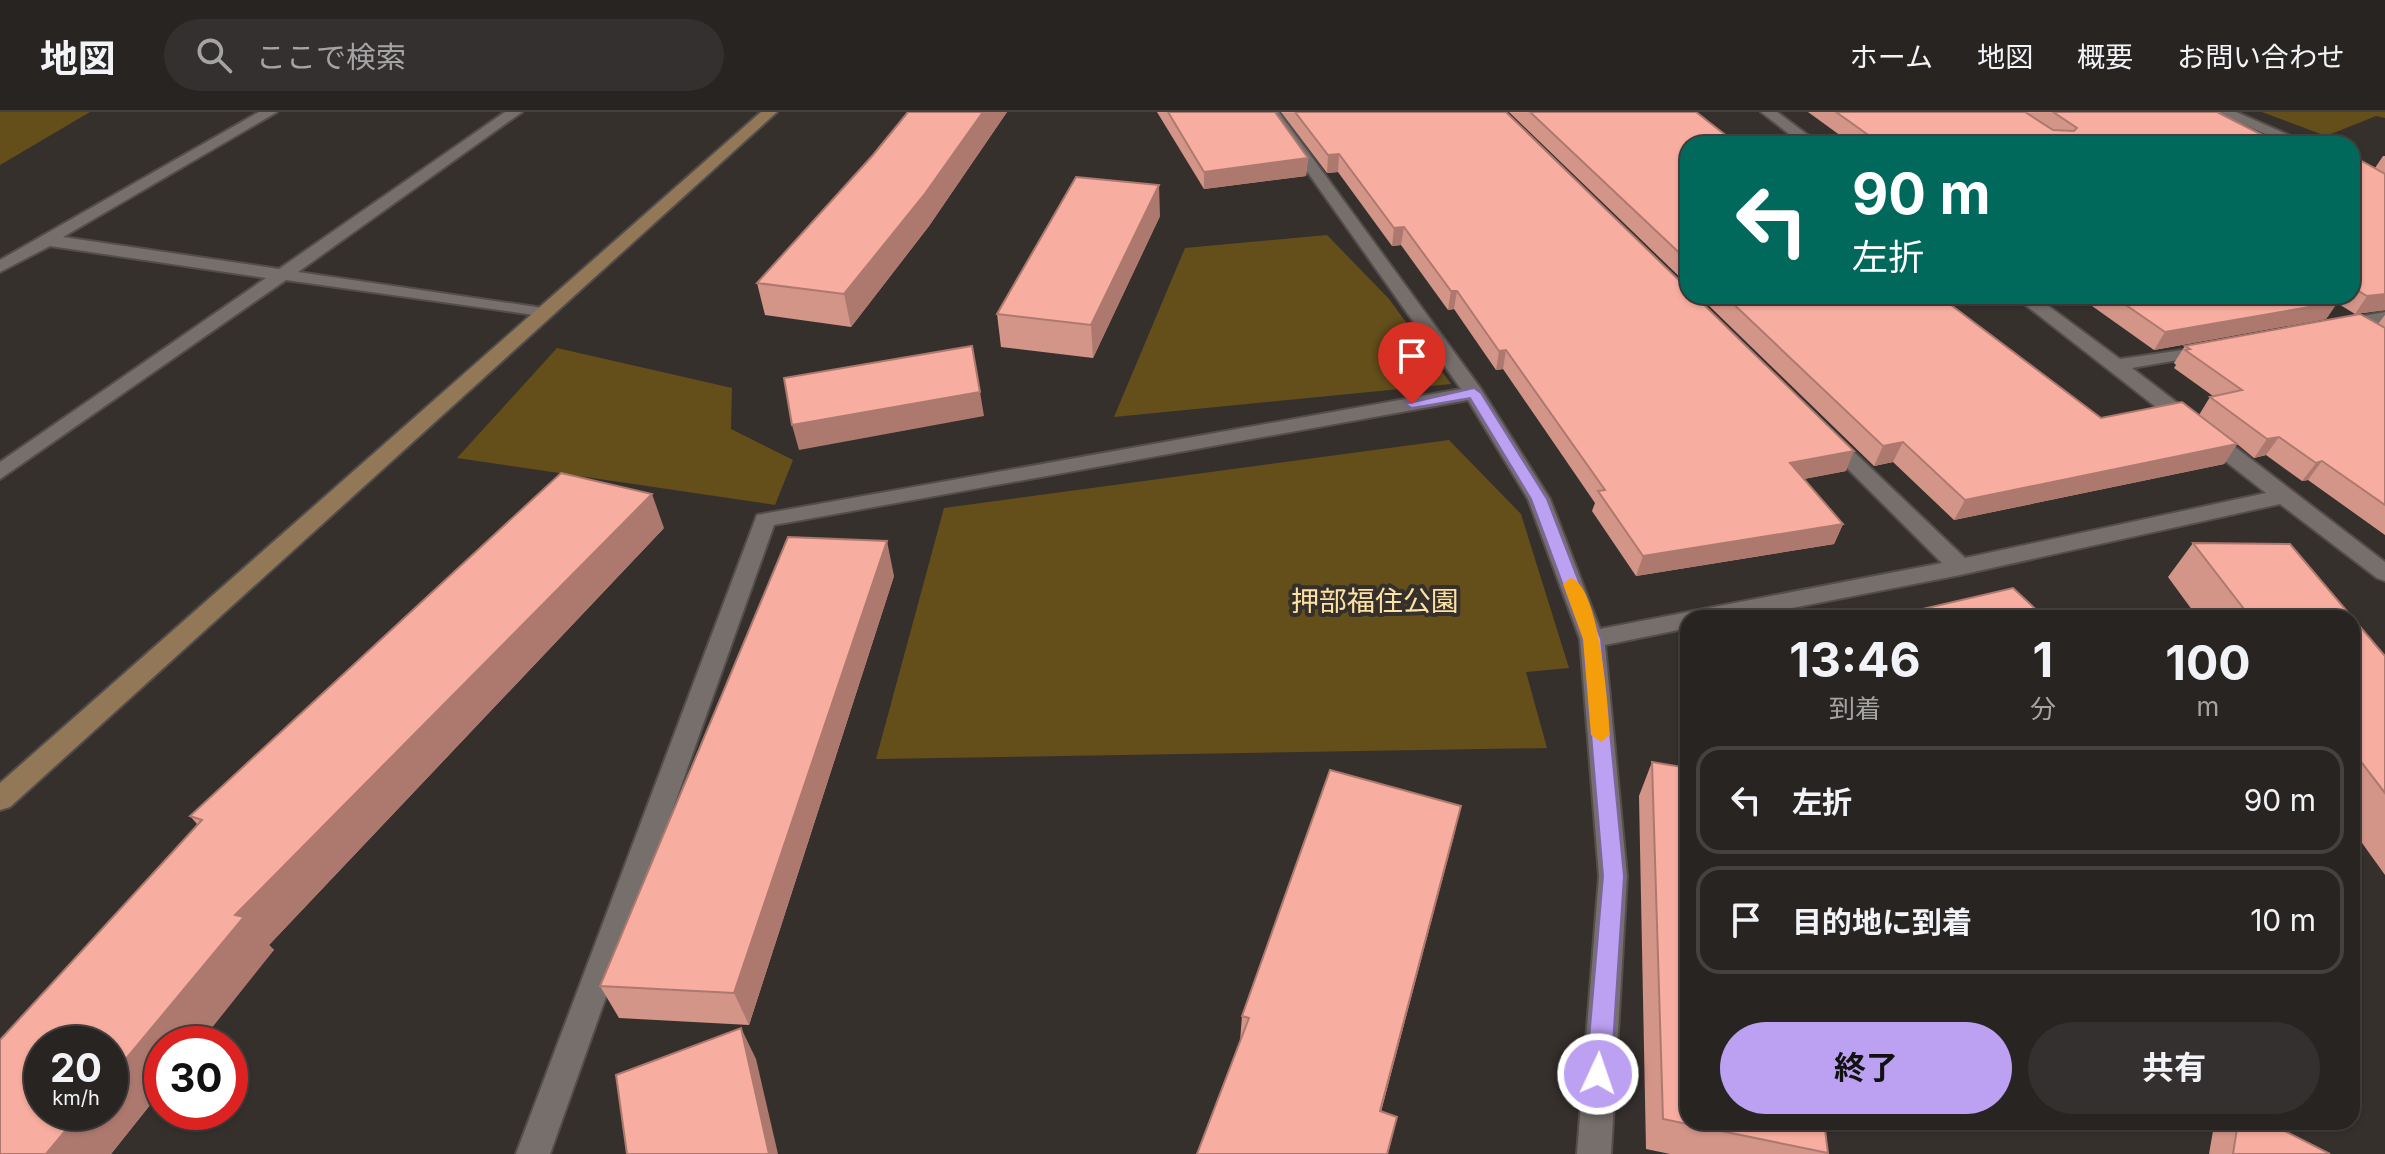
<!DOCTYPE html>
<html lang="ja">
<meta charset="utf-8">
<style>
body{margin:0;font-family:Inter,"Noto Sans JP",sans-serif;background:#34302f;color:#f1f3f6;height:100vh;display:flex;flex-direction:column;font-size:30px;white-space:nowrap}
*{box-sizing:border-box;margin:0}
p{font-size:26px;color:#a5a4a5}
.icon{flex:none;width:44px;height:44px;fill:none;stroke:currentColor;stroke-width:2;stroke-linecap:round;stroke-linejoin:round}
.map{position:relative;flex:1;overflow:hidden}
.drawer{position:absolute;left:1680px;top:498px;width:680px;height:520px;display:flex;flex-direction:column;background:#282422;border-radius:24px;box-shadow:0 2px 6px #0004,0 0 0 2px #444140}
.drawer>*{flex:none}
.banner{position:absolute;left:1680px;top:24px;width:680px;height:168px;border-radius:24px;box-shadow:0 2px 6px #0004,0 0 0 2px #444140;background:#00695c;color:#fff;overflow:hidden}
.speed{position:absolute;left:24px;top:914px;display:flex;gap:16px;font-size:40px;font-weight:700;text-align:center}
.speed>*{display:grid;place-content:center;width:104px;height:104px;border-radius:50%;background:#282422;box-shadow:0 2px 6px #0004,0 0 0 2px #444140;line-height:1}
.speed small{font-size:20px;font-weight:400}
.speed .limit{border:12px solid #d22;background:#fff;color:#111}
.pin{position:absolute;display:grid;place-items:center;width:68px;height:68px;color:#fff;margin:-82px -34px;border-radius:50% 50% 50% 0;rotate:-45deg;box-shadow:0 0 8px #0007}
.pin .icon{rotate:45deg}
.me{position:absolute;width:88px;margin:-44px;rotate:3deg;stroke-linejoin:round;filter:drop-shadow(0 0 6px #0008)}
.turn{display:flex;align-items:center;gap:28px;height:168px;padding:0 40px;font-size:36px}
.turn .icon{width:104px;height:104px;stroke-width:2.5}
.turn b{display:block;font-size:56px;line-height:68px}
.eta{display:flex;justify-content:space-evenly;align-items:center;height:136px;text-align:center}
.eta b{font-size:48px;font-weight:700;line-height:56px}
.primary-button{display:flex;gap:16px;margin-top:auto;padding:16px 40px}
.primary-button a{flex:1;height:92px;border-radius:48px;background:#bca0f2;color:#111;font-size:32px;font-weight:700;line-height:92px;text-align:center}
.primary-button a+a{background:#34302f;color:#f1f3f6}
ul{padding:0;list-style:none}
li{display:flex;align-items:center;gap:24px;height:108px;margin:0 16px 12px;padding:0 24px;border:4px solid #444140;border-radius:24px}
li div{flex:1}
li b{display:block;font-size:30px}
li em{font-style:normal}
header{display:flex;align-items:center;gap:48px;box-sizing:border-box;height:112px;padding:0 40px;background:#282422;border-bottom:2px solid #444140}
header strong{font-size:38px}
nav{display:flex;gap:44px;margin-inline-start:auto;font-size:28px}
.search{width:560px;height:72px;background:#34302f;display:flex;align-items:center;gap:20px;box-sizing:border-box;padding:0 28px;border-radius:44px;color:#a5a4a5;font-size:30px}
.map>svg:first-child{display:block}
.green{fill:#644f1b}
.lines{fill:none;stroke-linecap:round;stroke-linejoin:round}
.street-casing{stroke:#534d4b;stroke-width:4}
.secondary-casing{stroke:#534d4b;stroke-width:4}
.street{fill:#766f6b;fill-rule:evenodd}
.secondary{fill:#937858;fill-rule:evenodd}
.wall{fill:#d49589}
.shaded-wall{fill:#ad796f}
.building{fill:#f7ad9f;stroke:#ad796f;stroke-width:2}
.route{fill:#bca0f2;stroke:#7a689d;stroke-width:2}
.slow{fill:#f59e0b}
.labels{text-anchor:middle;stroke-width:8;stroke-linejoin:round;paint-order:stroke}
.park-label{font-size:28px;fill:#fde1a2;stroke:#36302d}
</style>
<header>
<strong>地図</strong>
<div class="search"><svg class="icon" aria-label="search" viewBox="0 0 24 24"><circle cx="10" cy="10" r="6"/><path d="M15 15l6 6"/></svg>ここで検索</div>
<nav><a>ホーム</a><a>地図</a><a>概要</a><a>お問い合わせ</a></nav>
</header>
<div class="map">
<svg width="2385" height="1042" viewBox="0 0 2385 1042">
<rect width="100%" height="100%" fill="#36302d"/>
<!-- green -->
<g class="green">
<polygon points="0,0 90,0 0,53"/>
<polygon points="2262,0 2385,0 2385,6 2376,4 2326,24"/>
<polygon points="1327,123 1389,187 1451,272 1114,305 1185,136"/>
<polygon points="557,236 732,276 731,317 793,348 775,393 457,346"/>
<polygon points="1449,328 1521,402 1569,556 1526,560 1547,636 876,647 944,396"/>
</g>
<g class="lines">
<defs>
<g id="street">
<polygon points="259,0 277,0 63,125 279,157 505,0 522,0 298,160 543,196 549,197 549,205 286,168 0,367 0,350 266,166 50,134 0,160 0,148"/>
<polygon points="1265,0 1279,0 1481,277 1550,387 1600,517 1942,451 1820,329 1817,325 1820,321 1834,321 1965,446 2266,381 2014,184 2035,184 2120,247 2218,233 2218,241 2132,256 2385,450 2385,469 2377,466 2280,392 1960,463 1741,506 1688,506 1688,516 1605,533 1627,764 1611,1042 1577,1042 1599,764 1580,527 1528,387 1468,288 774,413 550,1042 516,1042 757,403 1461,277"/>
<polygon points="1761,0 1777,0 1820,32 1802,32"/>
<polygon points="2216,0 2236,0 2309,32 2288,32"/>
<polygon points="2385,200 2385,210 2337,220 2328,214 2330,210"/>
</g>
<polygon id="secondary" points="761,0 777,0 10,695 0,698 0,671"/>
</defs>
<!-- street casing -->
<use href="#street" class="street-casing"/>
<!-- secondary casing -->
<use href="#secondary" class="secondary-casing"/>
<!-- street -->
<use href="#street" class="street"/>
<!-- secondary -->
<use href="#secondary" class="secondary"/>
</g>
<!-- wall -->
<g class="wall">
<polygon points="908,0 1007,0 929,114 851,215 765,203 757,171 873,43"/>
<polygon points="1157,0 1275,0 1308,46 1306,64 1204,77"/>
<polygon points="1281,0 1506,0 1846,359 1804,367 1843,412 1834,432 1636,464 1592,399 1595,391 1503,257 1496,258 1454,197 1448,198 1401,133 1392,134 1338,60 1327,61"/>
<polygon points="1509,0 1696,0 1688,32 1688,173"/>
<polygon points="1808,0 2217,0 2280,32 1852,32"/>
<polygon points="2383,44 2385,44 2385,198 2355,202 2337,191 2326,207 2154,238 2078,184 2352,184 2352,49 2375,56"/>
<polygon points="1160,104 1093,246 1001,235 997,202"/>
<polygon points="1699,184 1939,184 2101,306 2199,303 2210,285 2213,284 2174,256 2176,253 2174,251 2185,234 2378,212 2385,203 2385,423 2308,368 2302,369 2266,343 2254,346 2237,332 2224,352 1954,408 1893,350 1874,354"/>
<polygon points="664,416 269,833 274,838 162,932 162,978 111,1042 0,1042 197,712 190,704"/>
<polygon points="2193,431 2290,432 2385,544 2385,763 2352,717 2352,506 2198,506 2168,465"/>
<polygon points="894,464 749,913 619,906 600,874"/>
<polygon points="1652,650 1828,1041 1827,1042 1670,1042 1646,1037 1639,684"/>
<polygon points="1461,694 1381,1000 1397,1005 1388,1042 1197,1042 1240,929 1242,904"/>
<polygon points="2224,1010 2267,1010 2330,1042 2209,1042 2213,1019"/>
</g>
<!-- shaded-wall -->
<g class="shaded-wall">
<polygon points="983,0 1007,0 929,114 851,215 844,182"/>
<polygon points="1339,42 1338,60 1327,61 1328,43"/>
<polygon points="1308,46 1306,64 1204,77 1204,60"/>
<polygon points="1159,73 1160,104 1093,246 1091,213"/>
<polygon points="1404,115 1401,133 1392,134 1394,116"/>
<polygon points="1451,179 1457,179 1454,197 1448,198"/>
<polygon points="2385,182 2385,198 2355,202 2367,184"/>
<polygon points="2338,190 2326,207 2154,238 2165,220"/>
<polygon points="1506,238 1503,257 1496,258 1499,239"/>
<polygon points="980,280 984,304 799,338 792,313"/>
<polygon points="2279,325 2266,343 2254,346 2267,327"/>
<polygon points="1903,330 1893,350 1874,354 1883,334"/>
<polygon points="2237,332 2224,352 1954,408 1965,388"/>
<polygon points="1854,339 1846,359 1782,371 1790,351"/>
<polygon points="2322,349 2308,368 2302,369 2316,351"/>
<polygon points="652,382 664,416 269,833 274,838 199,932 162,932 162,978 111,1042 46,1042 81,1000 110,1000 110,966 235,803"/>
<polygon points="1843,412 1834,432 1636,464 1643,444"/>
<polygon points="887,429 894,464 749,913 734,881"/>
<polygon points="1461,694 1453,728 1373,1029 1380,999"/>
<polygon points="741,916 756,947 778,1042 769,1042"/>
</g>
<!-- building -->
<g class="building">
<polygon points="908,0 983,0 924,83 844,182 757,171 873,43"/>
<polygon points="1168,0 1275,0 1308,46 1204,60"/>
<polygon points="1295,0 1506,0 1688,177 1688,184 1695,184 1854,339 1790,351 1843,412 1643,444 1598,379 1605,378 1506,238 1499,239 1457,179 1451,179 1404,115 1394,116 1339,42 1328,43"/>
<polygon points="1530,0 1696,0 1737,32 1688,32 1688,149"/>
<polygon points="1836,0 2025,0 2053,18 2074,19 2077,16 2053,0 2217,0 2280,32 1881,32"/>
<polygon points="2360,48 2385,62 2385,182 2367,184 2352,175 2352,49"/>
<polygon points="1076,65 1159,73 1091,213 997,202"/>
<polygon points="1725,184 1939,184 2101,306 2182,290 2237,332 1965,388 1903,330 1883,334"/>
<polygon points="2113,184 2330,184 2338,190 2165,220"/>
<polygon points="2360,202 2385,216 2385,393 2322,349 2316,351 2279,325 2267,327 2210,285 2242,278 2185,238 2190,237 2185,234"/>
<polygon points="972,234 980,280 792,313 784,266"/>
<polygon points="561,361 652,382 235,803 244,805 110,966 110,932 42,932 42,1000 81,1000 46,1042 0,1042 0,928 202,708 190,704"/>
<polygon points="788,425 887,429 734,881 600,874"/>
<polygon points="2193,431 2290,432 2385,544 2385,681 2352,638 2352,506 2251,506"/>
<polygon points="2013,476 2045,506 1884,506"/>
<polygon points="1652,650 1688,656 1688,1010 1824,1010 1828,1041 1663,1007"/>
<polygon points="1330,658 1461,694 1380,999 1397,1005 1387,1042 1197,1042 1249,906 1242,904"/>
<polygon points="741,916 769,1042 627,1042 616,963"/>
<polygon points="2238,1010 2267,1010 2330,1042 2233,1042"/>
</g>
<!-- route -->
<polygon class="route" points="1474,276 1481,281 1547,387 1601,527 1624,764 1611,962 1607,970 1598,973 1590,970 1586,962 1603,764 1583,527 1531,387 1470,286 1412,296 1405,292"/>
<!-- slow -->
<path class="slow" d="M1571,466c29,9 37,129 39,157l-9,7 -10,-7 -8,-96 -20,-55z"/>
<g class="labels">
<!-- park labels -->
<g class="park-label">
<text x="1375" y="499">押部福住公園</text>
</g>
</g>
</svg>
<div class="speed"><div>20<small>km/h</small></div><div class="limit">30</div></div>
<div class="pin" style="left:1412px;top:292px;background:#d93025"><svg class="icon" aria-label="arrive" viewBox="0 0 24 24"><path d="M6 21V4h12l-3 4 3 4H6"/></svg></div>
<svg class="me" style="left:1598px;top:962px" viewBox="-20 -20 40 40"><circle r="17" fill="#bca0f2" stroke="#fff" stroke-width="3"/><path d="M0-11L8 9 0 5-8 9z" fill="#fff"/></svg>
<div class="banner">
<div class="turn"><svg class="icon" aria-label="left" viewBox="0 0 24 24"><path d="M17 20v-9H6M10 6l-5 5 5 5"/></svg><div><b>90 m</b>左折</div></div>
</div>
<section class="drawer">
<div class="eta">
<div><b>13:46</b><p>到着</p></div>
<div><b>1</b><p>分</p></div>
<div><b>100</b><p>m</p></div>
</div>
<ul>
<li><svg class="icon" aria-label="left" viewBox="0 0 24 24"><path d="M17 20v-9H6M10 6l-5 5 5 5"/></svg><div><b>左折</b></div><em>90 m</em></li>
<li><svg class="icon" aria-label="arrive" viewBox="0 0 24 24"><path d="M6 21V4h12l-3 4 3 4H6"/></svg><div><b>目的地に到着</b></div><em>10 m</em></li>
</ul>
<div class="primary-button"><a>終了</a><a>共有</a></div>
</section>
</div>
